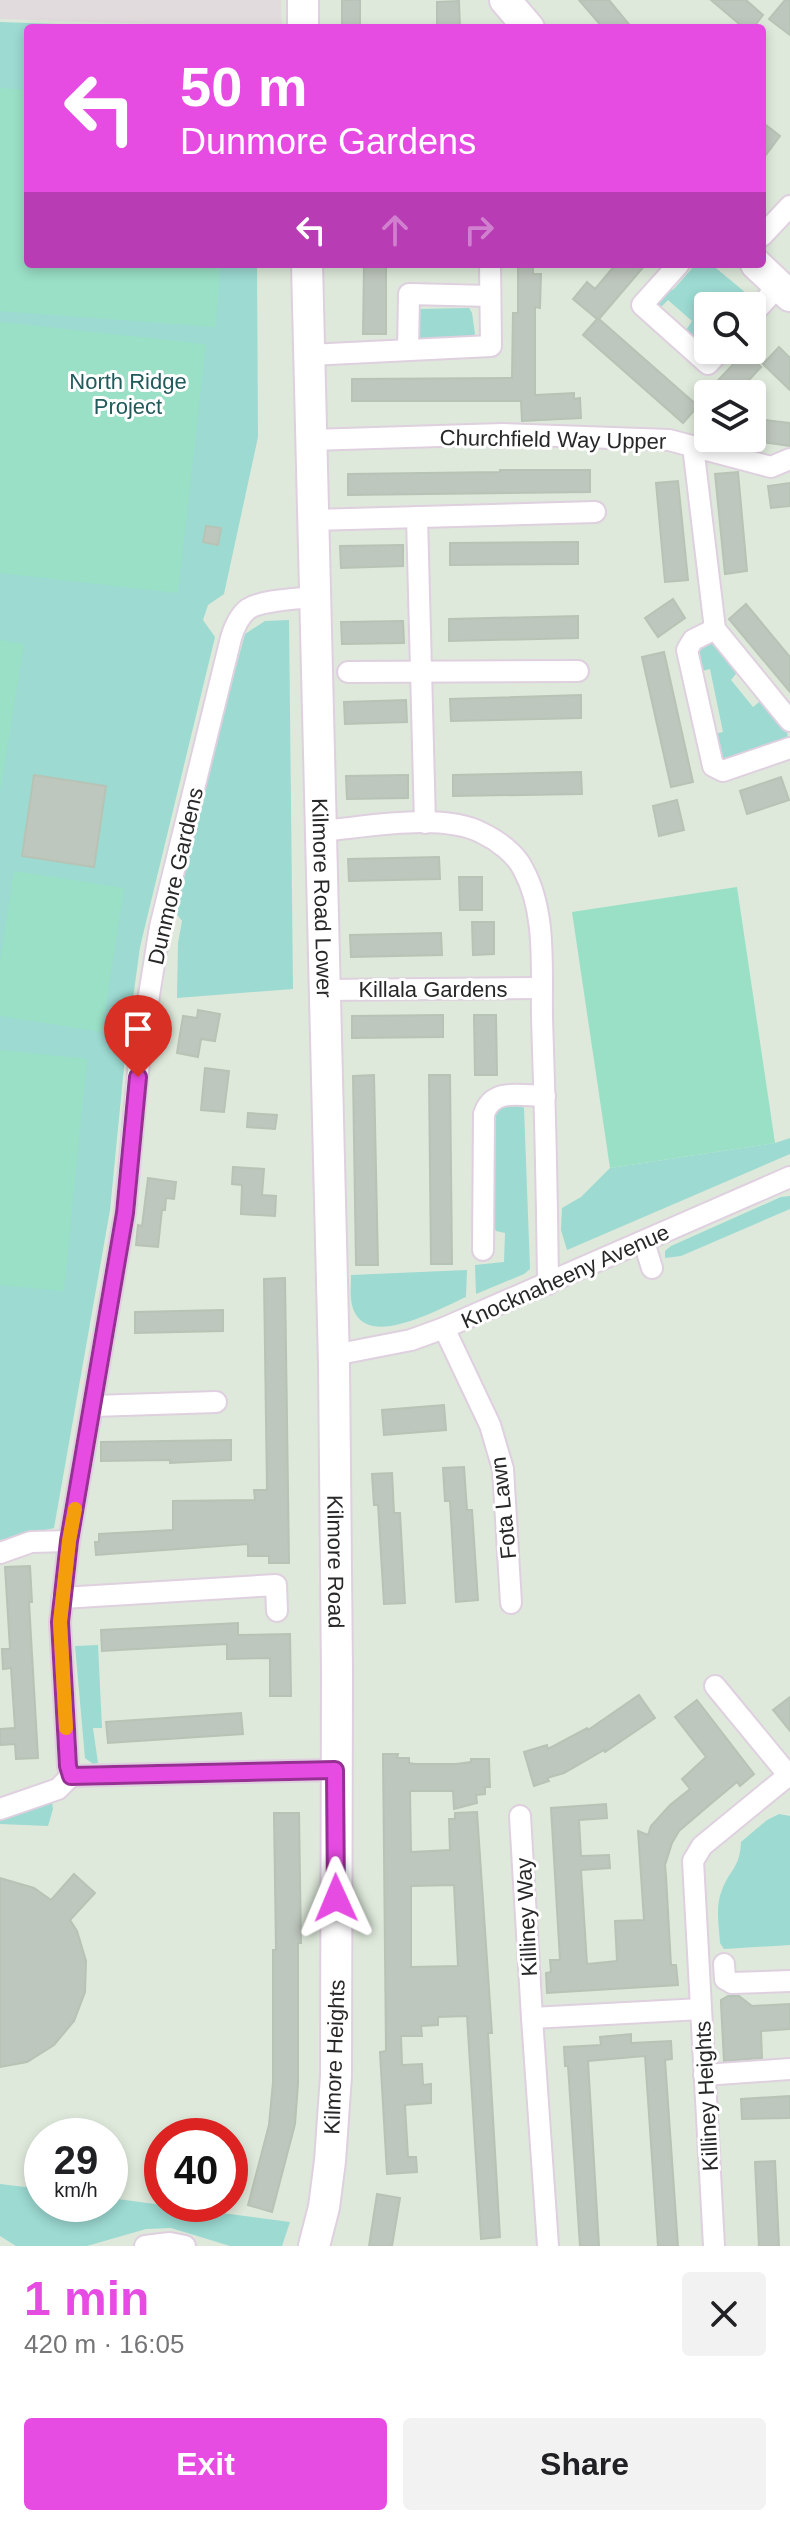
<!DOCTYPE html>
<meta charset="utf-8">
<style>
body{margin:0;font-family:Arial,sans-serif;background:#f2f2f2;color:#202124;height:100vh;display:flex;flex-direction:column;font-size:30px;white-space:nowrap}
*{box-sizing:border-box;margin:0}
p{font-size:26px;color:#757577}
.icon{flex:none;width:44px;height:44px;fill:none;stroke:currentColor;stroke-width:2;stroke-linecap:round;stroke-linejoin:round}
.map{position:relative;height:2246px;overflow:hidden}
.panel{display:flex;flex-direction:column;background:#fff;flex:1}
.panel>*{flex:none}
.top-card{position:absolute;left:24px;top:24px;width:742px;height:244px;border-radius:8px;box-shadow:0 4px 12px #0003;background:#e64be2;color:#fff;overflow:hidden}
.buttons{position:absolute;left:694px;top:292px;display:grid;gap:16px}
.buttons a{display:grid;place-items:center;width:72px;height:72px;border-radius:8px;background:#fff;box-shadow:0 4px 12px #0003;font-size:40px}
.speed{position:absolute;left:24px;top:2118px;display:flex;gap:16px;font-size:40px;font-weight:700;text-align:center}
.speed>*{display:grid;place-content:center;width:104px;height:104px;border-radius:50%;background:#fff;box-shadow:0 4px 12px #0003;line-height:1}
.speed small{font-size:20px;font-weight:400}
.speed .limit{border:12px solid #d22;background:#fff;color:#111}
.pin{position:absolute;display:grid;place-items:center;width:68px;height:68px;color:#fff;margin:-82px -34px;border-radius:50% 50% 50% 0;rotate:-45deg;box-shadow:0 0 8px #0007}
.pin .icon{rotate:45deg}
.me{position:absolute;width:88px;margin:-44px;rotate:359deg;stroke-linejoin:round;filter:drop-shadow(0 0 6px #0008)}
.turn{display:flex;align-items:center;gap:28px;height:168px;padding:0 24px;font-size:36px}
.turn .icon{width:104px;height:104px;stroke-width:2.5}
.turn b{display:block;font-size:56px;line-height:68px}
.lanes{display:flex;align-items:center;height:76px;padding:0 24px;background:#0003;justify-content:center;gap:40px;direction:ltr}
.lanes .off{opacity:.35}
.round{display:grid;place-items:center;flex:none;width:84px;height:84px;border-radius:8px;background:#f2f2f2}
.head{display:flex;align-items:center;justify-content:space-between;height:136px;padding:0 24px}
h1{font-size:48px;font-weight:700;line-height:60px;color:#e64be2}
.cta{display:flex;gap:16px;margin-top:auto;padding:16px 24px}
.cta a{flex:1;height:92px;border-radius:8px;background:#e64be2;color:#fff;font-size:32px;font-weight:700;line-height:92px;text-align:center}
.cta a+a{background:#f2f2f2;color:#202124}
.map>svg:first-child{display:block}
.industrial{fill:#e2dbde}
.green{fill:#9cdad2}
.pitch{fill:#99e0c6}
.building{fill:#bec7bd;stroke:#b7c3b5;stroke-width:2;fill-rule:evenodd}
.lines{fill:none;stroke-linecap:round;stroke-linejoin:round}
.street-casing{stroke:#dfd0df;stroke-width:24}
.secondary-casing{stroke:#dfd0df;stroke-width:34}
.street{stroke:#fff;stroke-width:20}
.secondary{stroke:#fff;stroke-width:30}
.route-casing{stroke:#963193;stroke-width:20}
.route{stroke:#e64be2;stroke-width:14}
.slow{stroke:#f59e0b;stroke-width:14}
.labels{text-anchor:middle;stroke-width:6;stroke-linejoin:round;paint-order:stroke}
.park-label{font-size:22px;fill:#215b5c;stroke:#fff}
.street-label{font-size:22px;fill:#282828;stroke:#fff}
</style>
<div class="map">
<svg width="790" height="2246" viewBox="0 0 790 2246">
<rect width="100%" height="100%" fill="#dee9db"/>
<!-- industrial -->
<polygon class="industrial" points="0,0 281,0 282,28 0,19"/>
<!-- green -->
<g class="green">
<polygon points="0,22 173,28 28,28 28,264 257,264 258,437 224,594 208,605 203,620 215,637 140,947 125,1057 110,1210 54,1528 0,1540"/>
<polygon points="696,264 711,264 746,293 736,306 728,300 722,306 708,306 708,320 704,324 708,328 708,336 701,342 686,330 692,321 668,300 661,307 654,301 665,285 673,290"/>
<polygon points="469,308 472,313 475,334 470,339 418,341 417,309"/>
<polygon points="289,620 293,989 177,998 178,943 182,921 174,910 197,811 245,634 265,621"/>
<polygon points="710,642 714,643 739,670 731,680 753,707 763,699 787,731 788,740 720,762 710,735 723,732 710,669 698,672 694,651"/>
<polygon points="518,1104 524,1108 530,1269 524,1274 476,1294 475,1265 504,1262 505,1233 496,1231 494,1227 493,1125 497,1110 502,1106"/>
<polygon points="790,1138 790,1154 567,1250 561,1230 562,1208 581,1197 610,1168 775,1143"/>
<polygon points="790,1196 790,1209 681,1256 665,1258 665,1251 671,1246 781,1197"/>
<path d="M467,1270l-1,27c-25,11 -93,50 -111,16 -6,-11 -4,-26 -4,-38z"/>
<polygon points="98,1645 102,1728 93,1728 98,1763 93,1764 85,1758 75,1646"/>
<polygon points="52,1802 53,1809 48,1826 0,1824 0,1817"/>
<path d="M779,1814l11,2v129l-66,4 -4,-6c-1,-17 -5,-37 2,-53 8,-21 18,-22 19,-48l26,-22z"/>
<polygon points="0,2184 42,2189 42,2204 110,2204 110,2198 290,2222 282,2246 230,2246 171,2228 146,2229 87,2246 16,2246 0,2236"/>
</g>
<!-- pitch -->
<g class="pitch">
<polygon points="0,88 28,90 28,264 220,264 216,327 0,311"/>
<polygon points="0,322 206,344 178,593 0,573"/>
<polygon points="0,640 24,644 0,793"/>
<polygon points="14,871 124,888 102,1032 0,1016 0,961"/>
<polygon points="737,887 775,1143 610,1168 572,912"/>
<polygon points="0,1050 87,1059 64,1291 0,1285"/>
</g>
<!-- building -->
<g class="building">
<rect x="342" y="0" width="18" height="28"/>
<polygon points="579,0 609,0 632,28 603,28"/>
<polygon points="711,0 746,0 763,15 753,28 744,28"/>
<polygon points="785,0 790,0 790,35 769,19"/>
<polygon points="459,1 460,28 437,28 437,2"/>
<polygon points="762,122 780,136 762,160"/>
<polygon points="518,264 533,264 533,274 541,274 540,308 535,307 535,395 574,393 574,399 580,398 581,418 522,421 521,401 352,401 352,379 512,378 513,313 518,313"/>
<polygon points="616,264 646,264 599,319 698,406 683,423 583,335 597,319 573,299 587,282 595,289"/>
<polygon points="364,267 386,267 386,334 363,334"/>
<polygon points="779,347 790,358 790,390 763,364"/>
<polygon points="745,352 761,367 736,394 705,394"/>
<polygon points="765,420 790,423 790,446 762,442"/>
<polygon points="500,470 590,470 590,492 348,495 348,474 500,472"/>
<polygon points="738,472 747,571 725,574 715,474"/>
<polygon points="678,481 688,580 665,582 656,483"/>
<polygon points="790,483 790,506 771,508 768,486"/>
<polygon points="206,526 221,528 218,545 203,542"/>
<polygon points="578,542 578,564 450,565 450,543"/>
<polygon points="403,545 403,566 341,568 340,546"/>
<polygon points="673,599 685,618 658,637 645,618"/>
<polygon points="746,604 790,657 790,692 729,619"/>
<polygon points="578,616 578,638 449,641 449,619"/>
<polygon points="403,621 404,643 342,644 341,622"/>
<polygon points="664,652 693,782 671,787 642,657"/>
<polygon points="581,695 581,718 451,721 450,699"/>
<polygon points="406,700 407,722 345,724 344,702"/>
<polygon points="581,772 582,794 453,796 453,775"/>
<polygon points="34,775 106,786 94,867 22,856"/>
<polygon points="408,775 408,798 347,799 346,776"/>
<polygon points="781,777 789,800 747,814 740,791"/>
<polygon points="677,800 684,830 659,836 653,806"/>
<polygon points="439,857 440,879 349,881 348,859"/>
<polygon points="459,877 482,877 482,910 460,910"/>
<polygon points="472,922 494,922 494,954 473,955"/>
<polygon points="441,933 442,955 351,957 350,935"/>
<polygon points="198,1010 220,1014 215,1041 201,1039 198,1057 177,1053 183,1016 197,1018"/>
<polygon points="443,1015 443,1037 352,1038 352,1016"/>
<polygon points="474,1015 496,1015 497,1075 475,1075"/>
<polygon points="205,1068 229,1071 224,1112 201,1110"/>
<polygon points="374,1075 378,1265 356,1265 353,1076"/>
<polygon points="429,1075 450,1075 452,1264 431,1264"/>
<polygon points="248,1113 277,1115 275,1129 247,1127"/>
<polygon points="233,1167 264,1169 262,1195 276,1196 275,1216 241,1214 242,1185 232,1184"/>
<polygon points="148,1178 176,1182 174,1199 166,1198 165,1210 162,1210 158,1247 136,1245 138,1225 142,1226"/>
<polygon points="285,1278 289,1563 269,1563 269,1556 248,1556 248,1544 96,1555 95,1542 99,1542 99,1534 173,1530 173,1501 255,1500 254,1490 267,1490 264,1279"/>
<polygon points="223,1310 223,1331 135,1333 135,1312"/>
<polygon points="444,1405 446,1430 384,1435 382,1410"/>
<polygon points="231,1440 231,1460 170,1463 170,1460 101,1461 101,1442"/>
<polygon points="464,1467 467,1510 472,1510 478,1600 456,1602 450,1501 445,1501 443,1468"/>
<polygon points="392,1473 394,1513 400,1513 405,1603 384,1604 378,1505 374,1505 372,1474"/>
<polygon points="30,1566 32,1602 29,1602 38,1758 16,1759 15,1744 0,1745 0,1729 15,1728 11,1668 3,1669 2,1649 10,1649 5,1567"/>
<polygon points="238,1623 238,1635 290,1634 291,1696 270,1696 270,1658 227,1659 227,1644 102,1651 101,1630"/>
<polygon points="639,1695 655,1718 605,1752 604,1750 564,1773 547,1778 549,1781 534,1786 524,1752 547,1745 548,1749 587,1728 588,1730"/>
<polygon points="790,1697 790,1731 773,1710"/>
<polygon points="697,1700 754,1774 740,1786 737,1782 713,1802 679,1831 672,1843 665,1865 666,1876 671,1965 676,1965 678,1985 547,1993 546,1973 551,1972 550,1960 560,1960 551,1808 606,1804 607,1818 579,1820 581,1856 609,1855 610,1868 581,1870 587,1964 617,1961 615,1921 644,1920 638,1831 648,1835 651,1826 670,1805 690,1789 682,1779 706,1757 675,1717"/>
<polygon points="241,1713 243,1734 108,1743 106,1722"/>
<path d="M383,1754h15l-1,4h12v5l6,1h41l15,-2v-3h18l1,28h-5v7l-9,1 1,8 -23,6 -1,-18h-43l1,61 39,-2 -1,-31h6v-6l22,-1 15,221h-4l12,204 -19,2 -14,-223 -29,1v8l-17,1 1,10h-21l1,29 20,-1 1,21 8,-1v19l-26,2 3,52h8l1,15 -30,2 -7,-122 6,-1zM454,1885l4,81 -47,1v-81z"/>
<polygon points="274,1813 299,1813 301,1943 298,1943 298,2084 295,2124 272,2212 248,2205 269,2125 273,2082 273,1950 276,1950"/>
<polygon points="74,1874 95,1893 70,1920 77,1931 86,1961 85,1992 74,2021 54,2045 27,2062 0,2067 0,1878 34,1888 51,1900"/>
<polygon points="728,1996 739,1996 752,2006 790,2004 790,2029 761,2031 762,2058 724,2061 721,2004 721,2000"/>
<polygon points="631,2034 631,2043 671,2041 672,2059 665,2060 678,2246 658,2246 645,2056 588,2061 599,2246 580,2246 568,2066 565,2066 564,2047 601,2045 600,2037"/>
<polygon points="790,2096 790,2118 742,2119 741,2099"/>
<polygon points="775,2161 779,2246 759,2246 755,2162"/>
<polygon points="377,2194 400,2198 392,2246 369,2246"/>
</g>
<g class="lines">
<defs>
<g id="street">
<polyline points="762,236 790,206"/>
<polyline points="679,264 642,305 708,364 721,350"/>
<polyline points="752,315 779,285"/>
<polyline points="408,350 409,294 490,296"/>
<polyline points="309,355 491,346 490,264"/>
<polyline points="311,440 503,434 669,440 771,467 790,459"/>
<polyline points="693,446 715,629 790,721"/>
<polyline points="417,517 425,823"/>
<polyline points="313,520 595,512"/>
<path d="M314,597c-18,2 -52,3 -66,12 -9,7 -14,19 -17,29l-71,289 -20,124 -15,162 -56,328 -9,81 8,144 3,10 264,-6"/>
<polyline points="715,629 693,640 687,650 713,766 723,771 790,748"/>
<polyline points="348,672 578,671"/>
<path d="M321,831c46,-4 121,-19 161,2 15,7 34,21 41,36 24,43 18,101 19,149 3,88 5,177 6,266"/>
<polyline points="325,990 541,988"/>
<polyline points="644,1242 652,1268"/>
<path d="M483,1250l1,-136c9,-27 37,-18 61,-18"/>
<polyline points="444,1328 490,1425 503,1469 511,1603"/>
<polyline points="334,1355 411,1340 444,1328 790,1177"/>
<polyline points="93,1406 216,1402"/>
<polyline points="0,1553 31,1542 69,1541"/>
<polyline points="62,1598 276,1585 277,1611"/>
<polyline points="715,1686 790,1777"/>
<polyline points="0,1809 58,1789 71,1776"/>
<polyline points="520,1816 532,2018"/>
<polyline points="724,1964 725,1979 732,1983 790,1981"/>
<polyline points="704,2075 790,2069"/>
<polyline points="145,2246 170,2243 185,2246"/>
<polyline points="548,2246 532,2018 701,2009"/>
<polyline points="714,2246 693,1861 702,1846 790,1774"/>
</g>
<g id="secondary">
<polyline points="303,0 303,28"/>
<polyline points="505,0 529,28"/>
<path id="s1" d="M307,264l27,1100 3,309 -1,403 -6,85 -6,46 -10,39"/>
<polyline points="756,264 790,296"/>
</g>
</defs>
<!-- street casing -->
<use href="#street" class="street-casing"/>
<!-- secondary casing -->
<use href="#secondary" class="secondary-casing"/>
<!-- street -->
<use href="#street" class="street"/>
<!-- secondary -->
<use href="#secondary" class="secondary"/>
</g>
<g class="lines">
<defs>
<polyline id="route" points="138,1077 125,1213 69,1541 60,1622 68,1766 71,1776 335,1770 336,1898"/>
</defs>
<!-- route casing -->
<use href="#route" class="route-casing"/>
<!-- route -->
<use href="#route" class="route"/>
<!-- slow -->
<polyline class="slow" points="66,1728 60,1622 69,1541 75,1509"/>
</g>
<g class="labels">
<!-- park labels -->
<g class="park-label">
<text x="128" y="389">North Ridge<tspan x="128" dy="25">Project</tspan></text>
</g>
<!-- street labels -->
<g class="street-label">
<text transform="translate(553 439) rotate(1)" y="8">Churchfield Way Upper</text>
<text transform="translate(175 876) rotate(-77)" y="8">Dunmore Gardens</text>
<text dy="8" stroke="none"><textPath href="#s1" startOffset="634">Kilmore Road Lower</textPath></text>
<text x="433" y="997">Killala Gardens</text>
<text transform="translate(565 1276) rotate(-24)" y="8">Knocknaheeny Avenue</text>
<text transform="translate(503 1508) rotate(-96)" y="8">Fota Lawn</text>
<text dy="8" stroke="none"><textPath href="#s1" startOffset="1298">Kilmore Road</textPath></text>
<text transform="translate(526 1917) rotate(-93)" y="8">Killiney Way</text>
<text transform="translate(334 2057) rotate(-88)" y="8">Kilmore Heights</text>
<text transform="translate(706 2096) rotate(-93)" y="8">Killiney Heights</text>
</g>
</g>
</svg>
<div class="buttons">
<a><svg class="icon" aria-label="search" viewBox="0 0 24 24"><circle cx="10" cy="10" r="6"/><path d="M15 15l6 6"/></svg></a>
<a><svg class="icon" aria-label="layers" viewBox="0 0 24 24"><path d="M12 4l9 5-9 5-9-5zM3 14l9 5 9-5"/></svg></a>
</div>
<div class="speed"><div>29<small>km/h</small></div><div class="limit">40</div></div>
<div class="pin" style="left:138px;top:1077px;background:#d93025"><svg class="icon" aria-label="arrive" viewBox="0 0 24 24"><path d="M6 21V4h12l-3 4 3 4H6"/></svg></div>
<svg class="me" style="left:336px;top:1898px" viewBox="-20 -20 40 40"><path d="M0-17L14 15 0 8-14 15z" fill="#e64be2" stroke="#fff" stroke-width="4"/></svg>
<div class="top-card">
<div class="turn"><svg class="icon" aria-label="left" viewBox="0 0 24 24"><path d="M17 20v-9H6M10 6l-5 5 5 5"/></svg><div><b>50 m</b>Dunmore Gardens</div></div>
<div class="lanes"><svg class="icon" aria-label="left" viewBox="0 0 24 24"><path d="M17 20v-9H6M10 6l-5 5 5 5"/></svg><svg class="icon off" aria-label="ahead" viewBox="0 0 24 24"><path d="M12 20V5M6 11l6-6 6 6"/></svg><svg class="icon off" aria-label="right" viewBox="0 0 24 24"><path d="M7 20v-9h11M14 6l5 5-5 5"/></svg></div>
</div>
</div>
<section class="panel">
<div class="head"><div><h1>1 min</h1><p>420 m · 16:05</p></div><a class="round"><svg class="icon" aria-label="close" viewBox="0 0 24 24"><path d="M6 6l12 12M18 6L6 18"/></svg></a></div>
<div class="cta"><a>Exit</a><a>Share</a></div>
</section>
